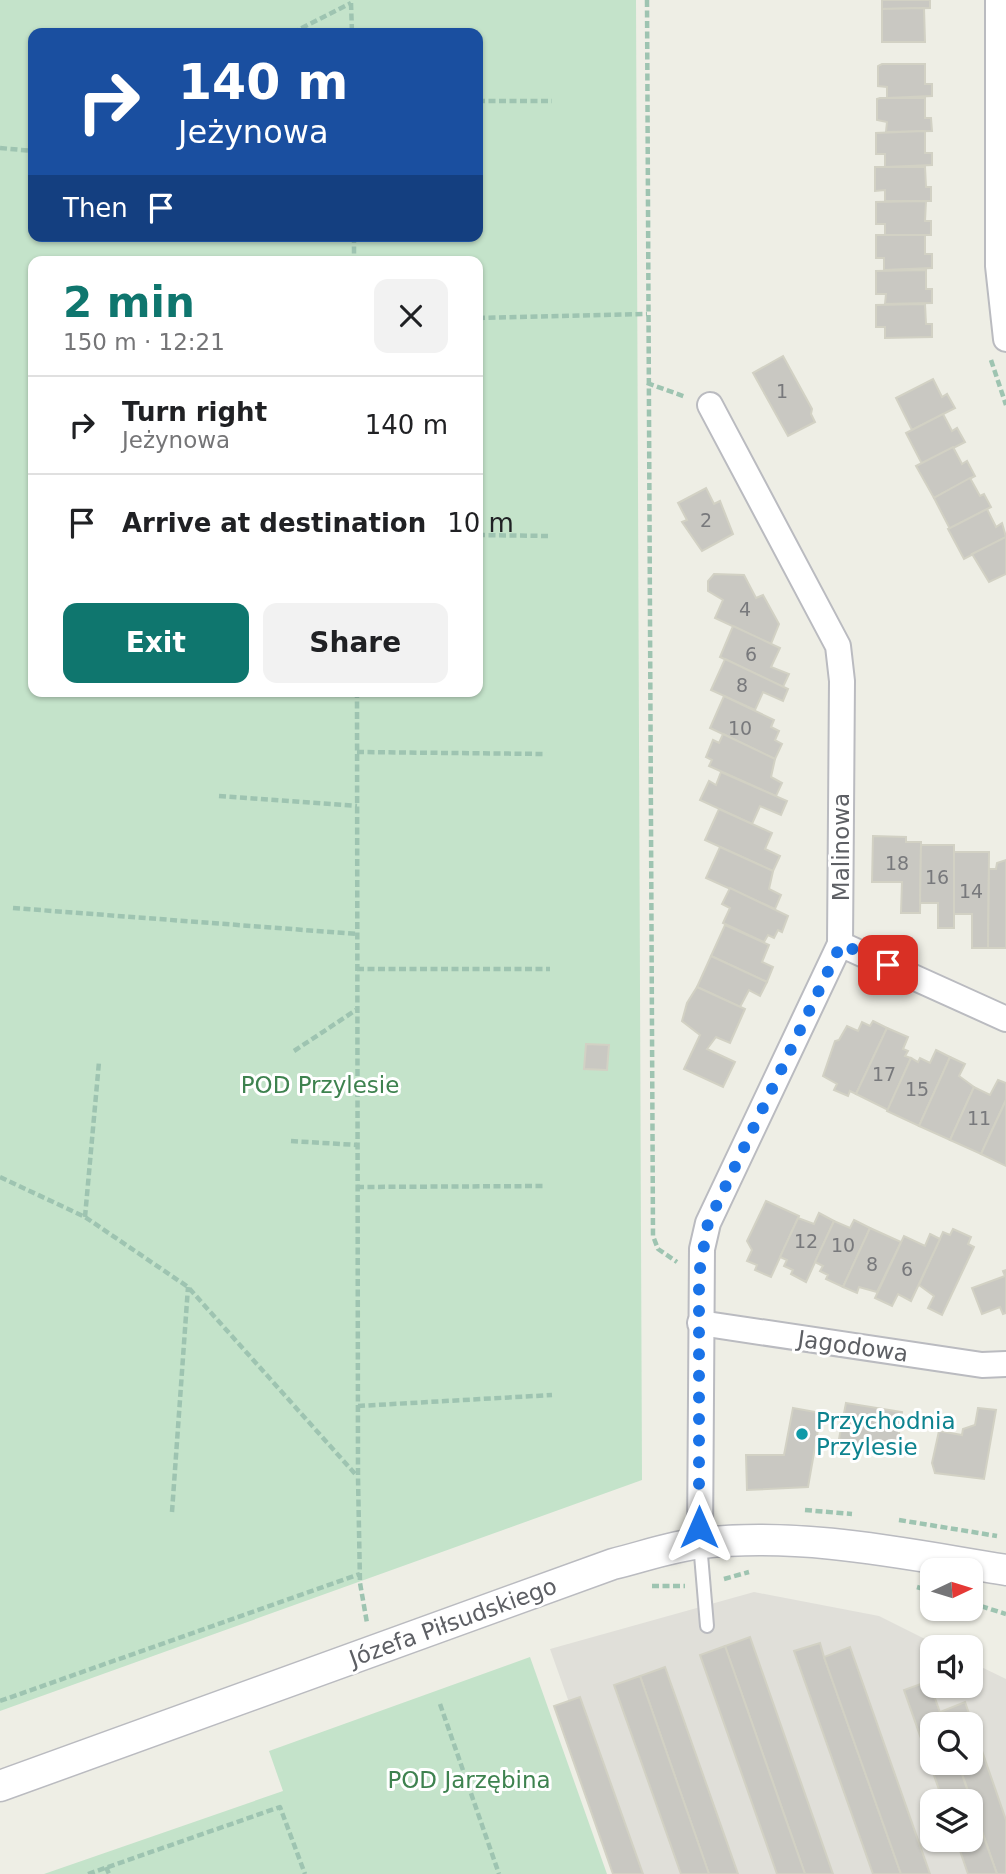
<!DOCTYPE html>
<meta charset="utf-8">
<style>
body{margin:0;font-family:"DejaVu Sans",sans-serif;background:#f2f2f2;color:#202124;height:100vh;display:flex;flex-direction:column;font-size:26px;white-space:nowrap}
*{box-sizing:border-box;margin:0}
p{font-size:23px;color:#757577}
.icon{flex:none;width:38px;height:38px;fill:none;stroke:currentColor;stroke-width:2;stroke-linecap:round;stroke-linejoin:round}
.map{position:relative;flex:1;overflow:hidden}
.sheet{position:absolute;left:28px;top:256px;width:455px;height:441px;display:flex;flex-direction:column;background:#fff;border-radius:14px;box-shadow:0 2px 5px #0004}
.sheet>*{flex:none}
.top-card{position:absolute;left:28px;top:28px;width:455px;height:214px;border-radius:14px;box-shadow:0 2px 5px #0004;background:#1a4fa0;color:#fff;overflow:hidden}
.needle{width:46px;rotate:86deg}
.controls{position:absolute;left:920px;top:1558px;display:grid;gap:14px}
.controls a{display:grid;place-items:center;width:63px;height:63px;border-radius:14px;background:#fff;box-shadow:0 2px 5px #0004;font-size:35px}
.pin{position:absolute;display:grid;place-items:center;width:60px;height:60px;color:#fff;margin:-30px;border-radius:14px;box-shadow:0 4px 10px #0006}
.me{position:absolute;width:77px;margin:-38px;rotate:0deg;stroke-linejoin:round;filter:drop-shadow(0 0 5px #0008)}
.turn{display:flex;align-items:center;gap:24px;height:147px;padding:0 35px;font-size:32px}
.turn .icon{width:91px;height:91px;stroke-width:2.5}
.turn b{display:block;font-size:49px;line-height:60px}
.then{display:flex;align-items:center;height:66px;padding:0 35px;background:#0003;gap:14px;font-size:26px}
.round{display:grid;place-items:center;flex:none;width:74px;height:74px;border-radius:14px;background:#f2f2f2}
.head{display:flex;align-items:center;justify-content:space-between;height:119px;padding:0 35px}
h1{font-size:42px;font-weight:700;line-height:52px;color:#0f766e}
.action{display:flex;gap:14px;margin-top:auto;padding:14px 35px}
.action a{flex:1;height:80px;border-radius:14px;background:#0f766e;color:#fff;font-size:28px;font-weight:700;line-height:80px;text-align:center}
.action a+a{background:#f2f2f2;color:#202124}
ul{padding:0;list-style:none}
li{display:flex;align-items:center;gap:21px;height:98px;padding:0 35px;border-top:2px solid #e0e0e0}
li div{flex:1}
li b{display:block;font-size:26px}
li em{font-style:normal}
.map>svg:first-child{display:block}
.industrial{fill:#e0dfd9;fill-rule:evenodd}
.green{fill:#c4e3ca;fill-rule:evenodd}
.building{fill:#c9c8c2;stroke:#d2d1c4;stroke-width:2}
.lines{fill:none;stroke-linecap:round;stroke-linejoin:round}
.service-casing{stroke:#babbc0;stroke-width:16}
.minor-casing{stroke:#babbc0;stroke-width:28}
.tertiary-casing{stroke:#babbc0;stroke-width:33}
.path{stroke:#9ec4b1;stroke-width:4.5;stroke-dasharray:7 3.5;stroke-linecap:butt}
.service{stroke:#fff;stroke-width:12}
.minor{stroke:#fff;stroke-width:24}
.tertiary{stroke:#fff;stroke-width:30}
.route{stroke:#1a73e8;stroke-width:12;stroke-dasharray:0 21.6}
.culture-dot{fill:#0f9aa8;stroke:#fff;stroke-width:2.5}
.labels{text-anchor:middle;stroke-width:6;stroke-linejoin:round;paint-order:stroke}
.number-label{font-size:19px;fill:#78797c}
.street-label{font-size:23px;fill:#5d5f64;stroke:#fff}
.park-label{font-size:23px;fill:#3e824f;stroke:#fff}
.culture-label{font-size:23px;fill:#0d838f;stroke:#fff;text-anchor:start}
</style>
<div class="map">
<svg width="1006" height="1874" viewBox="0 0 1006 1874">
<rect width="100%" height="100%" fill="#eeeee5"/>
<!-- industrial -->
<path class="industrial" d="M754,1592l125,24 62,31h-8v38h38v-23l35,17v195h-376l-80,-225zM933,1724h38v38h-38zM933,1801h38v38h-38z"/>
<!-- green -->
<g class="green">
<path d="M0,0h636l6,1480 -642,231zM33,33h445v203h-445zM33,261h445v430h-445z"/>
<polygon points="530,1657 607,1874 44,1874 283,1791 269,1751"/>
</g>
<!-- building -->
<g class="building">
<polygon points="882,0 930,0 930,8 882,9"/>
<polygon points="924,8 925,42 882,42 882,9"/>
<polygon points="882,64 925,64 925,84 932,84 932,96 887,98 887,87 878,86 878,66"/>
<polygon points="880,98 925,98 925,118 931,118 932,131 886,132 887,122 877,120 877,99"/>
<polygon points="925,131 925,153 932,153 932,165 885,167 885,154 876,154 876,133"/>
<polygon points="875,167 925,167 926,187 931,187 931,201 885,201 885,190 875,191"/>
<polygon points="926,201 925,221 931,221 931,235 885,235 885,224 876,224 876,202"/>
<polygon points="876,235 925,235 925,254 932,254 932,268 884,270 884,258 876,258"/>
<polygon points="926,270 926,289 932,289 932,303 885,304 886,294 876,294 876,271"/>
<polygon points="925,304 926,324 932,324 932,337 885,338 885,327 876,327 876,305"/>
<polygon points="783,356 812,409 811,414 815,422 788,436 753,373"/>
<polygon points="933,379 942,397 947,394 955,408 912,430 896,398"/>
<polygon points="943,414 952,431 957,428 965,442 922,464 906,433"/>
<polygon points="953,447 962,464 967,461 975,476 934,498 916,466"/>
<polygon points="970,478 980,496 984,494 991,507 950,529 934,498"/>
<polygon points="706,488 714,504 720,501 733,534 702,551 682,522 687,520 678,503"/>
<polygon points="987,509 996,527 1002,523 1006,537 964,559 948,529"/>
<polygon points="1006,537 1006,574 989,582 972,554"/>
<polygon points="714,574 744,575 756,598 763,595 779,624 771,644 715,618 723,600 708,591 708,581"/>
<polygon points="733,626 780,648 771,667 789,674 783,687 720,657"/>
<polygon points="725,659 788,689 783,701 763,692 755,710 711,690"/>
<polygon points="724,696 774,720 771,727 779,731 775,740 782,744 775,759 710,728"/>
<polygon points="723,734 775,759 771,777 782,783 776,796 709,766 712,760 706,757 713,740 719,743"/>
<polygon points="721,772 787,801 781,815 760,806 752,824 700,800 709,781 716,785"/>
<polygon points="719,809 772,833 765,849 780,856 773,871 705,840"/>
<polygon points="873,836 906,837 906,842 921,842 920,913 901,913 902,882 872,882"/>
<polygon points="921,845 954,845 954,928 938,928 938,903 920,903"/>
<polygon points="720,847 773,871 769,889 781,895 775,909 706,878"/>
<polygon points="954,852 989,852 988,948 972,948 972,914 954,914"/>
<polygon points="1006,860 1006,948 988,948 989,869 996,869 997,863"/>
<polygon points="730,888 788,916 782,932 778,930 774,938 768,935 764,942 723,923 730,908 722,904"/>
<polygon points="725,925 769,945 762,962 773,967 767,982 711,956"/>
<polygon points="711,956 767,982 760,996 749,990 740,1007 697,987"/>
<polygon points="697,987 745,1009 730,1043 716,1037 707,1049 735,1062 723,1087 684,1069 700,1035 682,1021 687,1003"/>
<polygon points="873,1021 887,1028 856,1094 850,1091 848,1096 834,1090 837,1084 823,1076 835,1041 839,1040 847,1026 858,1031 862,1022 870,1026"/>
<polygon points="887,1028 908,1037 903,1049 908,1051 905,1056 911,1058 888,1110 856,1094"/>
<polygon points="586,1044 609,1045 607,1070 584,1069"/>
<polygon points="936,1050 950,1057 919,1126 887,1111 911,1058 918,1062 920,1058 930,1063"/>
<polygon points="950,1057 965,1064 959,1076 974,1087 950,1140 919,1126"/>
<polygon points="998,1080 1006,1083 1006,1100 981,1154 950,1140 974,1087 990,1095"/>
<polygon points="1006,1100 1006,1166 981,1154"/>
<polygon points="766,1201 799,1216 771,1277 755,1270 757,1265 747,1261 752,1250 747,1241"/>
<polygon points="819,1213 834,1221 806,1282 791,1274 793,1270 784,1266 787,1260 780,1257 798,1218 814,1224"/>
<polygon points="854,1220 870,1228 843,1287 826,1279 828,1275 820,1271 823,1266 815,1262 834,1221 850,1228"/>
<polygon points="870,1228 901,1242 877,1292 859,1287 857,1293 843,1287"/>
<polygon points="953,1229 971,1237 968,1244 974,1247 942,1315 928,1308 934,1296 919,1285 943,1232 950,1235"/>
<polygon points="930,1234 940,1239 911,1301 898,1294 892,1306 875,1298 904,1236 925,1246"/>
<polygon points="1006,1270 1006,1313 1003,1314 1000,1307 982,1314 972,1288 1005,1276 1003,1271"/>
<polygon points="846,1403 902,1412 896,1455 853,1448 854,1444 839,1439"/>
<polygon points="793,1408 821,1413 808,1487 747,1490 746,1455 784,1455"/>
<polygon points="978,1408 996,1410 984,1479 935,1473 932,1463 939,1431 962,1435 963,1429 975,1425"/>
<polygon points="750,1637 833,1874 805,1874 725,1646"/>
<polygon points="820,1643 824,1657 901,1874 873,1874 794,1651"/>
<polygon points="725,1646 805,1874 777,1874 700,1655"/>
<polygon points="850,1647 930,1874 901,1874 824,1657"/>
<polygon points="665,1667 738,1874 709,1874 640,1676"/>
<polygon points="640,1676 709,1874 681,1874 614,1685"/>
<polygon points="929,1681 944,1724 933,1724 933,1762 958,1762 971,1801 943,1801 904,1690"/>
<polygon points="580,1697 643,1874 613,1874 554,1706"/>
<polygon points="965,1702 1006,1820 1006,1874 997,1874 958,1762 971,1762 971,1724 944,1724 940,1712"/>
<polygon points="971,1801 997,1874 968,1874 956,1839 971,1839"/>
</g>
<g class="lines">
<defs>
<polyline id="service" points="700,1543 707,1626"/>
<g id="minor">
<polyline points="998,0 998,266 1006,339"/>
<polyline points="840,944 1006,1019"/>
<polyline points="700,1323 982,1365 1006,1364"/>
<polyline points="700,1543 702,1249 708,1223 840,944 842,681 838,646 710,405"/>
</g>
<path id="tertiary" d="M0,1786l613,-222c29,-7 59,-18 89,-21 103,-11 203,11 304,27"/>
</defs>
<!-- service casing -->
<use href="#service" class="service-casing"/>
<!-- minor casing -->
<use href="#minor" class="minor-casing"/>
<!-- tertiary casing -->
<use href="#tertiary" class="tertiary-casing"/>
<!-- path -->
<g class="path">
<polyline points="647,0 653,1236 658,1249 677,1262"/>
<polyline points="351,3 352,33"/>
<polyline points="292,33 351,3"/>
<polyline points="478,101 552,101"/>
<polyline points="0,148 33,151"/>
<polyline points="354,236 354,261"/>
<polyline points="478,318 647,314"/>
<polyline points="991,360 1006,405"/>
<polyline points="647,383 686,397"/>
<polyline points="478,535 548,536"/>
<polyline points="30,657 33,657"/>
<polyline points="357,691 358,1477 360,1583 367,1623"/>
<polyline points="357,752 546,754"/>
<polyline points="219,796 357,806"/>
<polyline points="13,908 357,934"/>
<polyline points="357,969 550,969"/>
<polyline points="294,1051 356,1010"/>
<polyline points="291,1141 357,1145"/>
<polyline points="0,1177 85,1217 188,1287 357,1476"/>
<polyline points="357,1187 545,1186"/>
<polyline points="85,1217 99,1062"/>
<polyline points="358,1406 552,1395"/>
<polyline points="805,1510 852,1514"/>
<polyline points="172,1512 188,1287"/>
<polyline points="899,1520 997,1536"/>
<polyline points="724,1579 749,1572"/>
<polyline points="652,1586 685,1586"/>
<polyline points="917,1587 933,1592"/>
<polyline points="971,1603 1006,1614"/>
<polyline points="0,1701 360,1574"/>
<polyline points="440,1704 499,1874"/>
<polyline points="106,1867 109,1874"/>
<polyline points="88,1874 280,1807 305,1874"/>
</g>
<!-- service -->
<use href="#service" class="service"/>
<!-- minor -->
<use href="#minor" class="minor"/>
<!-- tertiary -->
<use href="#tertiary" class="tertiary"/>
</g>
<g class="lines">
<!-- route -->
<polyline class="route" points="699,1527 699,1274 708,1223 841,944 888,965"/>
</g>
<!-- markers -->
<circle class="culture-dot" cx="802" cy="1434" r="7"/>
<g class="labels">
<!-- number labels -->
<g class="number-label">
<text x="782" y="398">1</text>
<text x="706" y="527">2</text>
<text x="745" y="616">4</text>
<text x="751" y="661">6</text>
<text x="742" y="692">8</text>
<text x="740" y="735">10</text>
<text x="897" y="870">18</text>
<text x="937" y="884">16</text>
<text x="971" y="898">14</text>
<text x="884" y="1081">17</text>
<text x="917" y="1096">15</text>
<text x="979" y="1125">11</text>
<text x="806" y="1248">12</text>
<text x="843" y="1252">10</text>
<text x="872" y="1271">8</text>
<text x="907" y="1276">6</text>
</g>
<!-- street labels -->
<g class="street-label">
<text transform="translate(841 847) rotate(-90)" y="8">Malinowa</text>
<text transform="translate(853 1346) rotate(8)" y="8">Jagodowa</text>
<text transform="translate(453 1622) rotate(-20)" y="8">Józefa Piłsudskiego</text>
</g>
<!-- park labels -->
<g class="park-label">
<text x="320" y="1093">POD Przylesie</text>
<text x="469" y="1788">POD Jarzębina</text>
</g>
<!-- culture labels -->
<g class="culture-label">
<text x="816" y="1429">Przychodnia<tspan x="816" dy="26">Przylesie</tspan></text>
</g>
</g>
</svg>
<div class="controls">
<a><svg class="needle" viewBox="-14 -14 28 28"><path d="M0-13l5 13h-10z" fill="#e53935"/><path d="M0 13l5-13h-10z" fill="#757577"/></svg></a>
<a><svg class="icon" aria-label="sound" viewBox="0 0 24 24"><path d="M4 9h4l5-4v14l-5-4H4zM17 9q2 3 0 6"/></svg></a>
<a><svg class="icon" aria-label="search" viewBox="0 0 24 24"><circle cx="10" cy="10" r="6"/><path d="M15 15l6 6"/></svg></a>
<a><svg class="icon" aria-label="layers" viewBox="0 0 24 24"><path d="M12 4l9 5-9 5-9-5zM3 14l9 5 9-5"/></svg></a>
</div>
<div class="pin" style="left:888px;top:965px;background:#d93025"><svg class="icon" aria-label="arrive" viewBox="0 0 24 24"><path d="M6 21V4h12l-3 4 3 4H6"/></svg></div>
<svg class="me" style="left:699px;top:1527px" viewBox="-20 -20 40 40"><path d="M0-17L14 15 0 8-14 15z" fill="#1a73e8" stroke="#fff" stroke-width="4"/></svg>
<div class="top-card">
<div class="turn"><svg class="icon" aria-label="right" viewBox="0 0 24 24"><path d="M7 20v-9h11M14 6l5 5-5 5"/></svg><div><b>140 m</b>Jeżynowa</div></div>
<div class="then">Then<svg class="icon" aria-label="arrive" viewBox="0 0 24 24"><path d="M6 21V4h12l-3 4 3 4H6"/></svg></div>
</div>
<section class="sheet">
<div class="head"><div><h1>2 min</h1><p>150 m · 12:21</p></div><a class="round"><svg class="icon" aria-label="close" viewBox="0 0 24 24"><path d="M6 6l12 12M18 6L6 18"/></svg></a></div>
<ul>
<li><svg class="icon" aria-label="right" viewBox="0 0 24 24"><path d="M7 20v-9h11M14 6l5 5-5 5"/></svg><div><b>Turn right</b><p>Jeżynowa</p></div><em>140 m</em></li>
<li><svg class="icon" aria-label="arrive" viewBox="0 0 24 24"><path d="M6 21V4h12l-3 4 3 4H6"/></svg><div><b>Arrive at destination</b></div><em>10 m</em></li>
</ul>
<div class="action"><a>Exit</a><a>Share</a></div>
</section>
</div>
